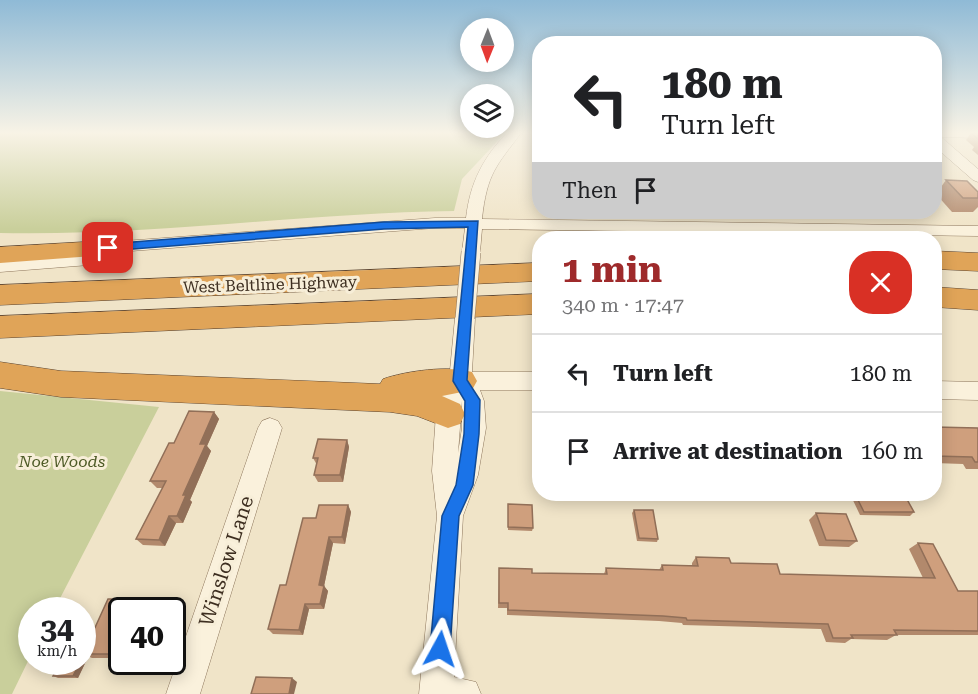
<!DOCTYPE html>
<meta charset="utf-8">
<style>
body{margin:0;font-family:"Roboto Serif",serif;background:#f6f6f6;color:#202124;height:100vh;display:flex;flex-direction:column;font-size:22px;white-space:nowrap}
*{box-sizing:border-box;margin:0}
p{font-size:20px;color:#757577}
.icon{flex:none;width:33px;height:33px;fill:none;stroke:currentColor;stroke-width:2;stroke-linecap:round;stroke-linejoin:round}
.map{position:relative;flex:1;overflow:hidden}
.side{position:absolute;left:532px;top:231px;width:410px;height:270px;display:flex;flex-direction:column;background:#fff;border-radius:24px;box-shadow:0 3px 15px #0003}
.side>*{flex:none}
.hud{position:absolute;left:532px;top:36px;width:410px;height:183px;border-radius:24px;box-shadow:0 3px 15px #0003;background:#fff;color:#202124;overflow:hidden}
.needle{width:39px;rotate:181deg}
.buttons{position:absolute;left:460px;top:18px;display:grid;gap:12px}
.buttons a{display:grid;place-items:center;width:54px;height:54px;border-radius:50%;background:#fff;box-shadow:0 3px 15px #0003;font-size:30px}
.speed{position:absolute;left:18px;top:597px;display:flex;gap:12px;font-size:30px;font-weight:700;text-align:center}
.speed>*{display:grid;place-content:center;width:78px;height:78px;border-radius:50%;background:#fff;box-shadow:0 3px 15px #0003;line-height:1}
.speed small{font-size:15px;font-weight:400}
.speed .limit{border:3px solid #111;border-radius:9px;background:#fff;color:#111}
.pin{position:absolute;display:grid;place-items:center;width:51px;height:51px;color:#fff;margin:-26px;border-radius:12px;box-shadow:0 3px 9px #0006}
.me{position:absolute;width:66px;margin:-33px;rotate:5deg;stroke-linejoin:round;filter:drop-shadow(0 0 4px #0008)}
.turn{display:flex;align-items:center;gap:21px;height:126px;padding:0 30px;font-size:27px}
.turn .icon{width:78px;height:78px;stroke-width:2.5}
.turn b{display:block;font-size:42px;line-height:51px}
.then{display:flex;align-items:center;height:57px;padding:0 30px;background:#0003;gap:12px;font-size:22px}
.round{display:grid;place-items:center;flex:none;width:63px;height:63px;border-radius:24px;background:#f6f6f6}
.summary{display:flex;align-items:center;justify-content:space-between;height:102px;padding:0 30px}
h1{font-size:36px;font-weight:700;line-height:45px;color:#9e2a2b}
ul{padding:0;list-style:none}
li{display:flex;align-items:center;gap:18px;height:78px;padding:0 30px;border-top:2px solid #e0e0e0}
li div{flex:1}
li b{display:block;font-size:22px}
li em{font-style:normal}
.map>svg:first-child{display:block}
.green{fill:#c9cf9b}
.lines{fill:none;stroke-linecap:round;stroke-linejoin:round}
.minor-casing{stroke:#8d765c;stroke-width:1}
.highway-casing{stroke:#5b4430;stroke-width:1}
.minor{fill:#faf1dc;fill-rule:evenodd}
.highway{fill:#e0a458;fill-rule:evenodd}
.minor-bridge-casing{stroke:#8d765c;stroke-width:20;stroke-linecap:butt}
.minor-bridge{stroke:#faf1dc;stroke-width:19}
.wall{fill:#b2896c}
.shaded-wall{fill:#916f58}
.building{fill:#cf9f7d;stroke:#916f58;stroke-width:1.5}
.route{fill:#1a73e8;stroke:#114b97;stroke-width:1.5}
.labels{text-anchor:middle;stroke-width:6;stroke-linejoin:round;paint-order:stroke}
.street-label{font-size:16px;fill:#3d2e20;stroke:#f7eed8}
.park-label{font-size:16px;font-style:italic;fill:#4d5a26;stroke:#f7eed8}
.near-street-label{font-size:20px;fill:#3d2e20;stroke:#f7eed8}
</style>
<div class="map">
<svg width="978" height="694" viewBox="0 0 978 694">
<rect width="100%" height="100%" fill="#f0e4c8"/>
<!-- green -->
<g class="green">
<path d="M0,132h506l-44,47 -8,32c-151,2 -302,25 -454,22z"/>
<polygon points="0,391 159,407 54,610 32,610 31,655 12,694 0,694"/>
</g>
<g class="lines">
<defs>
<g id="minor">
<path d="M508,132h14c-26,34 -35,42 -40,87l496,7v10l-496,-7 -2,23 -9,6 -9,-6 3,-24h-30l-344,26 7,5 -9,6 -89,7v-12l68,-5 -7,-5 9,-5 365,-27h31c4,-35 17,-61 42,-86z"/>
<polygon points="934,132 978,132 978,138 941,137 978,169 978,182 973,180 934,146"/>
<path d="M465,311l7,2 3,5 -3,54h68v18h-60l4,11 2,27 -8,47 -15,41 -9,161 22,5 5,12h-62l18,-178 -5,-45 4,-57 3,-13 10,-20 6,-63 3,-5zM462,401v27l-4,25z"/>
<polygon points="934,381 978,382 978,400 934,399"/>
<polygon points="270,418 278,421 282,428 200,694 166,694 258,428 262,421"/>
</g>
<g id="highway">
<polygon points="84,242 93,244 97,250 93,256 0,263 0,247"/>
<polygon points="934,251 978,253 978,271 934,269"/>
<polygon points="540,263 540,281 0,305 0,285"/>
<polygon points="934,287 978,290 978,310 934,307"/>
<polygon points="540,294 540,314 0,338 0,316"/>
<path d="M0,362l61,9 319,13 3,-5c22,-8 67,-14 89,-7l5,9 -5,9 -30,6 18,8 5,10 -5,10 -12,4 -31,-12 -27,-4 -329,-15 -61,-9z"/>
</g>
</defs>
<!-- minor casing -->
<use href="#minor" class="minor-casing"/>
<!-- highway casing -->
<use href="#highway" class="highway-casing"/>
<!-- minor -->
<use href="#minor" class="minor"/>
<!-- highway -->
<use href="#highway" class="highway"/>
<defs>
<polyline id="minor-bridge" points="465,318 471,252"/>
</defs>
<!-- minor-bridge casing -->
<use href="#minor-bridge" class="minor-bridge-casing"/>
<!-- minor-bridge -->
<use href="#minor-bridge" class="minor-bridge"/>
</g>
<!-- wall -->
<g class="wall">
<polygon points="971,133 978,133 978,155 972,150 974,147 966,140"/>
<polygon points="540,139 540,169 537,169 537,145 540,145"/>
<polygon points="934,151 940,156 934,164"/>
<polygon points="946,180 978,192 978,207 973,212 952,212 936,194"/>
<polygon points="869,212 899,212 898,213 871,213"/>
<polygon points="214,412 219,419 207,446 211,451 190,500 192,502 183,523 176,523 165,546 143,545 136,539 163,488 157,488 150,481 174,443"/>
<polygon points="934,427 978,428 978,469 966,469 963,464 934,463"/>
<polygon points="347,440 349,447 343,482 318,482 314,475 317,465 313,458"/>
<polygon points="850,494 904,494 914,512 910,516 860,515"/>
<polygon points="508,504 533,528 532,531 508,530"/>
<polygon points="348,505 351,512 345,544 333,543 324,586 328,591 324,609 309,609 303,635 273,634 268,629 286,585"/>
<polygon points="634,510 658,539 657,542 637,541 632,513"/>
<polygon points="816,513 857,541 849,547 819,546 809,520"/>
<polygon points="918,543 958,591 978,591 978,635 896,635 887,640 851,639 845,643 826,642 821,629 683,625 682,623 659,621 507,615 507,608 498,608 499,568 532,573 604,574 606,568 659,570 662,565 692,565 692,563 696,557 731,563 780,574 923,578 909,549"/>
<polygon points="108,599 136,599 144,605 141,610 122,610 121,658 92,658 83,654"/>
<polygon points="83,655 88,657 78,678 58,678 53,676"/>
</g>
<!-- shaded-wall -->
<g class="shaded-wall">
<polygon points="214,412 219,419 207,446 211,451 190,500 192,502 183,523 177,516 200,444"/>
<polygon points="347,440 349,447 343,482 340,475"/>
<polygon points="348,505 351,512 345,544 342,537"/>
<polygon points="169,516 176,523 165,546 159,540"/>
<polygon points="329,537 333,543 323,591 319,585"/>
<polygon points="324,586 328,591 324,609 320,604"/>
<polygon points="136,599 144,605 141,610 131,610"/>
<polygon points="305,604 309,609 303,635 299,630"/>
<polygon points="122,633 122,657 121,658 112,654"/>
<polygon points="83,655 88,657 78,678 73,676 80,662 82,662"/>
<polygon points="292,678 297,682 294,694 289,694"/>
</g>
<!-- building -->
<g class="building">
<polygon points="971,133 978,133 978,139"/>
<polygon points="537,145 540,145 540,161 538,161"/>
<polygon points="934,151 940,156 934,156"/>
<polygon points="946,180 967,181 978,192 978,198 963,198"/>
<polygon points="189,411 214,412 200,444 206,444 183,495 186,495 177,516 169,516 159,540 136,539 166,481 150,481 169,443 174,443"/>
<polygon points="934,427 978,428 978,462 975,462 972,457 934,456"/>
<polygon points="318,439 347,440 340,475 314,475 318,458 313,458"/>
<polygon points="855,494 904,494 914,512 864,512"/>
<polygon points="508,504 532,505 533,528 508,527"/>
<polygon points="319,505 348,505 342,537 329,537 319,585 324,586 320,604 305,604 299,630 268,629 280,585 286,585 303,518 316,518"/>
<polygon points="634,510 653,510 658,539 639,538"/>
<polygon points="816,513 846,514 857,541 826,540"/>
<polygon points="918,543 933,544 958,591 978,591 978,631 894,630 897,635 851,635 853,638 833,638 828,624 687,620 686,618 663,616 508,610 508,603 499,603 499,568 532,569 532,573 607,574 606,568 663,570 662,565 698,566 696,557 729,558 731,563 777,564 780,574 935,578"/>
<polygon points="108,599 136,599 131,610 122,610 122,633 112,654 83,654"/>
<polygon points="60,662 80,662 73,676 53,676"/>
<polygon points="256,677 292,678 289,694 251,694"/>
</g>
<!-- sky -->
<linearGradient id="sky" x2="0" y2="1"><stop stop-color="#8fbad6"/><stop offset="0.58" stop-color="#f8f3e6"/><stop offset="1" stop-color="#f8f3e6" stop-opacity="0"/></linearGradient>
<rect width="978" height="229" fill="url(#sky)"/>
<!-- route -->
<polygon class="route" points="478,221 467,380 480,400 479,434 473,485 459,516 450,649 447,656 440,659 433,656 430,649 442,516 456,485 464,434 465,401 453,381 468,227 384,229 108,251 102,248 108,244 384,222"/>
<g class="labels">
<!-- street labels -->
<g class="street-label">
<text transform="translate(270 284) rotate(-2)" y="6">West Beltline Highway</text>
</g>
<!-- park labels -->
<g class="park-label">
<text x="62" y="467">Noe Woods</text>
</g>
<!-- near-street labels -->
<g class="near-street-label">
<text transform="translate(226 561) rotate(-72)" y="7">Winslow Lane</text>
</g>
</g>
</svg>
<div class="buttons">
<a><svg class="needle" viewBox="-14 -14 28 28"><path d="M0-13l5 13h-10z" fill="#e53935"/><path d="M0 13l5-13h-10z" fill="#757577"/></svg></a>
<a><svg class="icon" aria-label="layers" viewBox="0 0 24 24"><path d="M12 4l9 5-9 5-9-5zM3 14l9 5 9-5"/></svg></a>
</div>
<div class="speed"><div>34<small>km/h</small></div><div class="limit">40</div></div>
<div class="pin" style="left:108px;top:248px;background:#d93025"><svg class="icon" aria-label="arrive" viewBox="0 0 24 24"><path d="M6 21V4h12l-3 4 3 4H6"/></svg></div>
<svg class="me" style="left:440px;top:649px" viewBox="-20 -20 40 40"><path d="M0-17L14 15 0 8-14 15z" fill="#1a73e8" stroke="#fff" stroke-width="4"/></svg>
<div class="hud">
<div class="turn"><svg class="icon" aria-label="left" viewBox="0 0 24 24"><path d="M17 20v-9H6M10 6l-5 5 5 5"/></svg><div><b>180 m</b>Turn left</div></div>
<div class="then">Then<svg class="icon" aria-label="arrive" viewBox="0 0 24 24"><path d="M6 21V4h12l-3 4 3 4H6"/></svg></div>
</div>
<section class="side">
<div class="summary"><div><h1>1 min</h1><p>340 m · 17:47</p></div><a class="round" style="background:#d93025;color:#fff"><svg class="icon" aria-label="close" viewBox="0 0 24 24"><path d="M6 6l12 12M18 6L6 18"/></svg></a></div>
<ul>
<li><svg class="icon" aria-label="left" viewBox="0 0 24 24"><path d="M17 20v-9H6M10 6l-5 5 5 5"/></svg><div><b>Turn left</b></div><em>180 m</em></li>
<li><svg class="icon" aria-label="arrive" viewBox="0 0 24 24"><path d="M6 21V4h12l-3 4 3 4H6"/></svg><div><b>Arrive at destination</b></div><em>160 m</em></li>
</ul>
</section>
</div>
